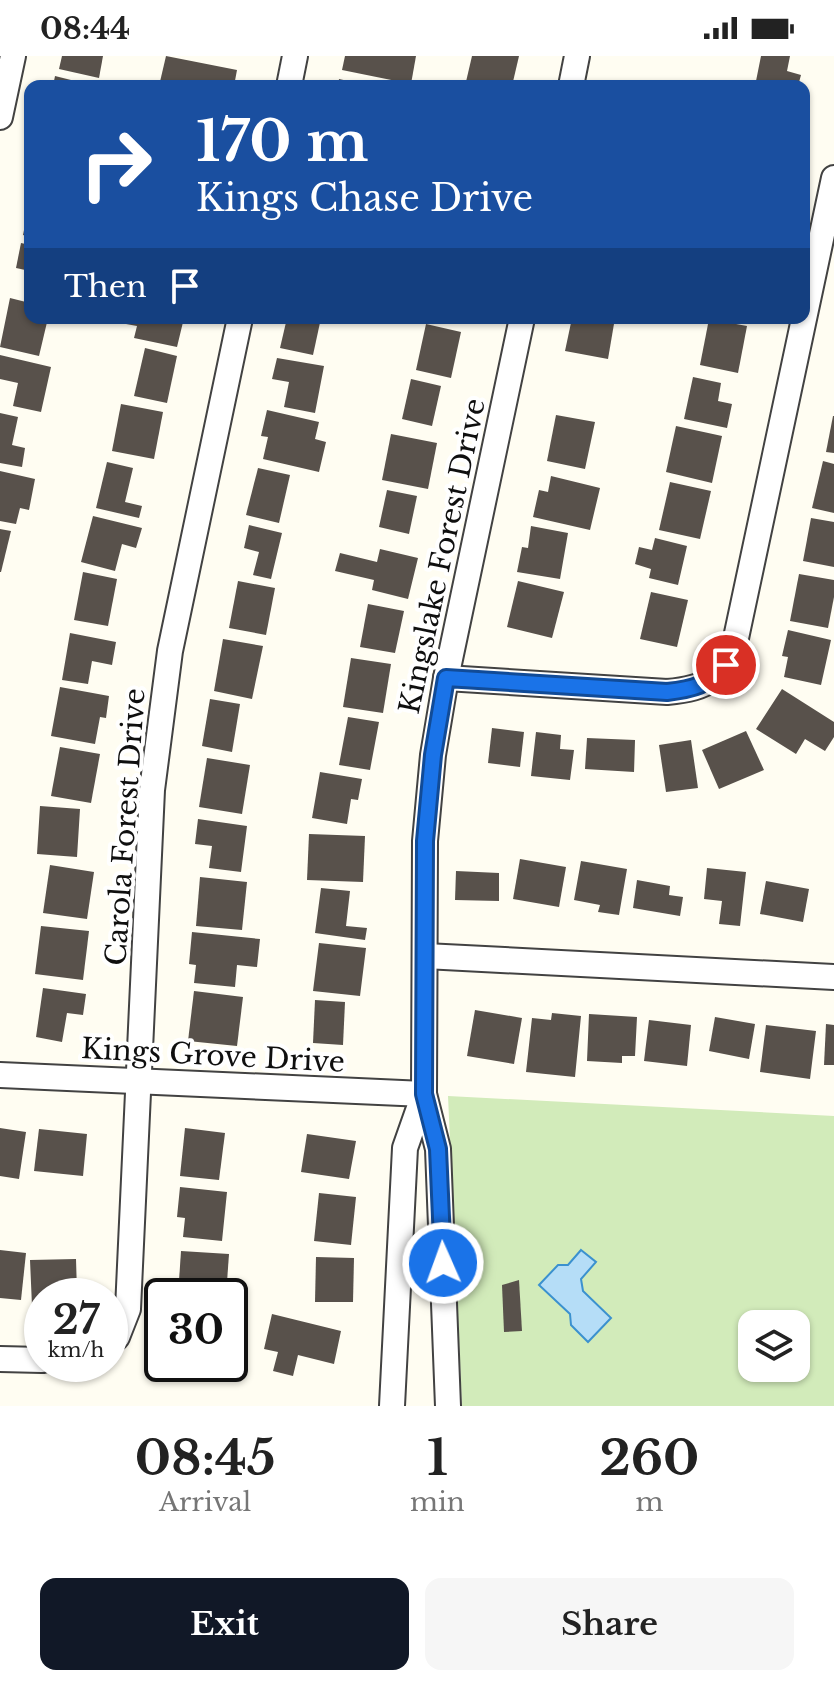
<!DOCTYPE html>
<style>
body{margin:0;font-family:"Libre Baskerville",serif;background:#f6f6f6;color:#222;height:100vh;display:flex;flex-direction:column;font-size:30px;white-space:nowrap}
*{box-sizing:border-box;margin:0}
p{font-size:26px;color:#767676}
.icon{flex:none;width:44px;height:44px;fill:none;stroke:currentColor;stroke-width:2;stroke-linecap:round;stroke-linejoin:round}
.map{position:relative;height:1350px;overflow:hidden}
.sheet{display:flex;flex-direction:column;background:#fff;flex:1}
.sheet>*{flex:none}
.top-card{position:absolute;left:24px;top:24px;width:786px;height:244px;border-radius:16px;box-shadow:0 2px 6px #0004;background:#1a4fa0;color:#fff;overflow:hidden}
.fabs{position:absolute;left:738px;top:1254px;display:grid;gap:16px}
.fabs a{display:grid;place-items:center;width:72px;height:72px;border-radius:16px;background:#fff;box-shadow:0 2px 6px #0004;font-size:40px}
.speed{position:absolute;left:24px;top:1222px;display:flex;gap:16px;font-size:40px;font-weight:700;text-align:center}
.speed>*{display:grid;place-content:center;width:104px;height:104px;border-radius:50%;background:#fff;box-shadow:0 2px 6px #0004;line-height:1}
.speed small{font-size:20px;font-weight:400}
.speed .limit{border:4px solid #111;border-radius:12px;background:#fff;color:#111}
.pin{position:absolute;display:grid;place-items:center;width:68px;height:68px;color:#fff;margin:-34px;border:4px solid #fff;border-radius:50%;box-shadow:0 2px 8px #0007}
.me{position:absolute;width:88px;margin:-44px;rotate:358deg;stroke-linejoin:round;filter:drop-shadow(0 0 6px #0008)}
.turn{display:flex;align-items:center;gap:28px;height:168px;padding:0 40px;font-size:36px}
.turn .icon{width:104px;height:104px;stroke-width:2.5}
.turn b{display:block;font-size:56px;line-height:68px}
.then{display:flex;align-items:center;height:76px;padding:0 40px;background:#0003;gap:16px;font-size:30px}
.eta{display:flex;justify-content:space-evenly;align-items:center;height:136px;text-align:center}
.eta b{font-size:48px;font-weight:800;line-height:56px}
.button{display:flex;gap:16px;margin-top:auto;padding:16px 40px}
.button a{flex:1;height:92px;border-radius:16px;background:#111827;color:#fff;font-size:32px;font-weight:800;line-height:92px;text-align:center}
.button a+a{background:#f6f6f6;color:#222}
.status{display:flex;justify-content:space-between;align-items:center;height:56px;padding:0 40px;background:#fff;direction:ltr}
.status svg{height:22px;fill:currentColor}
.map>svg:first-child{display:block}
.green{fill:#d2ebba;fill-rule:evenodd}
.water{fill:#b5ddf7;stroke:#3b91cf;stroke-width:2}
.building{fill:#58514b}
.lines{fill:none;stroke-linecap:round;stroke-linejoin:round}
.minor-casing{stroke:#424242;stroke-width:28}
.minor{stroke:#fff;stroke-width:24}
.route-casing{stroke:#114b97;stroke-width:20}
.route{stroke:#1a73e8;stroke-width:14}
.labels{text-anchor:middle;stroke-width:8;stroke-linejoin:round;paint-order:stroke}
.street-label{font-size:28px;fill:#0f0f0f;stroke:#fff}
</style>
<div class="status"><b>08:44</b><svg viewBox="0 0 49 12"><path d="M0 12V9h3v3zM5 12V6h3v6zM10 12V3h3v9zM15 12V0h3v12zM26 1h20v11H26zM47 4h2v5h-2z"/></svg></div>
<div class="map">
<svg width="834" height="1350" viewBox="0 0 834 1350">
<rect width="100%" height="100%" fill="#fffdf2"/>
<!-- green -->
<path class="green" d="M448,1040l386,20v290h-372zM752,1268h44v44h-44z"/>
<!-- water -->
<polygon class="water" points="581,1194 596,1206 581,1223 583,1235 611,1262 588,1286 571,1269 570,1258 539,1229 558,1209 568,1209"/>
<!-- building -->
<g class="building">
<polygon points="62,0 103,0 99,22 59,13"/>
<polygon points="166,0 237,14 234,30 159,30"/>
<polygon points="345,0 416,0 411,28 342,14"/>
<polygon points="472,0 519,0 512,30 465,30"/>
<polygon points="761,0 790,0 787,15 801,19 798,30 755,30"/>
<polygon points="55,20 91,29 91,30 53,30"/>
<polygon points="339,23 366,29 365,30 338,30"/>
<polygon points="29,150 30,151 30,181 23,179"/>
<polygon points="21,187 30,189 30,215 16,212"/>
<polygon points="28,217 30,217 30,239 25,238"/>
<polygon points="10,242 30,247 30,262 48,262 39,300 0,291"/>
<polygon points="127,262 184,262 177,291 134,282 137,270 126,268"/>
<polygon points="287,262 321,262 313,299 280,292"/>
<polygon points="440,262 465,262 464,268"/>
<polygon points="572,262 615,262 608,303 565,295"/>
<polygon points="709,263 747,270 738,317 700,309"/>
<polygon points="426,268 461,276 451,322 416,314"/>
<polygon points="145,292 177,300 167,347 134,340"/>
<polygon points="0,299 51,311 41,356 13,350 18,327 0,323"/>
<polygon points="277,302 324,310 315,357 284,351 289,326 272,323"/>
<polygon points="693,321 721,327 718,345 732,348 727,372 684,363"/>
<polygon points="411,323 441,330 432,370 402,363"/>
<polygon points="121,348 163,356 154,403 112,395"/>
<polygon points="267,354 319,366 315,383 326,386 319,416 263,403 268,381 261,380"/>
<polygon points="0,357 18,361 12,389 25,392 22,411 0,407"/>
<polygon points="556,359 595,366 585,413 547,405"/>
<polygon points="833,360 834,360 834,397 826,396"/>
<polygon points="676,370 722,380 712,427 666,416"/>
<polygon points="391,378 437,387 428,433 382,424"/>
<polygon points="823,405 834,408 834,457 812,452"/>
<polygon points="107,406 133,412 125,446 142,450 139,462 96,452"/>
<polygon points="258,412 290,419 279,467 246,459"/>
<polygon points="0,415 35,423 29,454 20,452 16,468 0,465"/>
<polygon points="551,420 600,432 590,474 533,461 539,434 548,436"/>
<polygon points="670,426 711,435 700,483 659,474"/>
<polygon points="387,434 417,440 409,478 379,471"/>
<polygon points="93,460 142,472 136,492 122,488 115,515 81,506"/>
<polygon points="811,462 834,466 834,511 803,505"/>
<polygon points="249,469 282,477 271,523 253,519 259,496 244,492"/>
<polygon points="531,470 568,477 560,523 517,516 522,491 528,492"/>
<polygon points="0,473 11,475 1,516 0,516"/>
<polygon points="655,482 687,490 678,529 649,522 651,513 635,508 639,491 652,494"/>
<polygon points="380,493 418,502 408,543 372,534 374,524 335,515 340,497 377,506"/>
<polygon points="83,516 117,523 108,570 74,564"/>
<polygon points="799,518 834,524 834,541 828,572 790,565"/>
<polygon points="238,525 275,532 266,579 229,572"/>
<polygon points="518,525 564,536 552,582 507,571"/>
<polygon points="651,536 688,544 677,591 640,583"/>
<polygon points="368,548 404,555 395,597 360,591"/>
<polygon points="788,574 831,584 821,629 784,621 788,601 782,600"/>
<polygon points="70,577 116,586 112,609 92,605 88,628 62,624"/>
<polygon points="223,583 263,590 252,643 214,635"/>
<polygon points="351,602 391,608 383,657 343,651"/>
<polygon points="60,631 109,640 106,662 100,661 95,688 51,680"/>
<polygon points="782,633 834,666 834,681 825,695 805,683 796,698 756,673"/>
<polygon points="210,643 240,648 232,696 202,690"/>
<polygon points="348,661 379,666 370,714 339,709"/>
<polygon points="492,672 524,676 520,711 488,707"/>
<polygon points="746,675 764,714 719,733 702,694"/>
<polygon points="536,676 561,679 560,693 574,694 570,724 531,720"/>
<polygon points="587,682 635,684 634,716 585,713"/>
<polygon points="691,684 698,732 666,736 659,689"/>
<polygon points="60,691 100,698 91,747 51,740"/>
<polygon points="207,702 250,709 242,758 199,751"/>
<polygon points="320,716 362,723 358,744 351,743 347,768 312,762"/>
<polygon points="40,750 80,753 77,801 37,798"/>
<polygon points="198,763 247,770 241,816 209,812 212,790 195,788"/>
<polygon points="309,778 365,780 363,826 307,824"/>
<polygon points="520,803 566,811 559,851 513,843"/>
<polygon points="581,805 627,813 619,859 598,856 600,849 574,844"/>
<polygon points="50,809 94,816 87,863 43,857"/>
<polygon points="707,812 746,816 740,870 719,868 722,845 704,843"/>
<polygon points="456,815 499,817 499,845 455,844"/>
<polygon points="200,821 247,826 242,874 196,870"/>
<polygon points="637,824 670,830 669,839 683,841 680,860 633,852"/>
<polygon points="766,825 809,833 803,866 760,858"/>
<polygon points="321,832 350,835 346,870 367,872 365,884 315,877"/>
<polygon points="41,870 89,875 83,924 35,918"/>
<polygon points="192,876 260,883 257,911 237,909 235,931 194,927 196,909 189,908"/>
<polygon points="319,887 366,892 360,940 313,935"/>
<polygon points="43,932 86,938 83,959 67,957 62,986 36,981"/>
<polygon points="194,935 243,941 237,990 188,985"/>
<polygon points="315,944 345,946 343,989 313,987"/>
<polygon points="475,954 522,962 514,1008 467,1000"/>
<polygon points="552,957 581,960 575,1021 526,1016 532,962 551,964"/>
<polygon points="589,958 637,961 635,1000 622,1000 622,1007 587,1005"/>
<polygon points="715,961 755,968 749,1003 709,995"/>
<polygon points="649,964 691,969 687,1010 644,1005"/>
<polygon points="826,968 834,969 834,1009 824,1009"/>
<polygon points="766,969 816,975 810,1023 760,1016"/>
<polygon points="0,1072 26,1076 19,1123 0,1120"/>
<polygon points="185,1072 225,1077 219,1124 180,1120"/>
<polygon points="39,1073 87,1078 83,1120 34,1115"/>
<polygon points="307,1078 356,1085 349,1123 301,1116"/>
<polygon points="180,1131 227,1136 222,1185 183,1181 185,1162 177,1161"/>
<polygon points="319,1137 356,1141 351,1189 314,1185"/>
<polygon points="0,1194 26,1197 21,1244 0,1242"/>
<polygon points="181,1195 229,1198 226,1240 178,1240"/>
<polygon points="316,1201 354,1202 353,1246 315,1246"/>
<polygon points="76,1203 77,1236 42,1240 42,1250 32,1250 30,1204"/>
<polygon points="519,1224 522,1275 504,1276 502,1229"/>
<polygon points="272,1258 341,1275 334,1308 298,1299 293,1320 273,1315 278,1296 264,1293"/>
</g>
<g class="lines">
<defs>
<g id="minor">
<polyline points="289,30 295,0"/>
<polyline points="571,30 577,0"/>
<polyline points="0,61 13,0"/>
<path d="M446,622l221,14c43,-4 54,-13 69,-54l98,-460"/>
<polyline points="425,900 834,921"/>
<polyline points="0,1019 424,1038"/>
<polyline points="110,1287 117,1281 128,1253 152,734 170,595 240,262"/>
<polyline points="0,1303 42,1304"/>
<polyline points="392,1350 405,1092 424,1038"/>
<polyline points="448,1350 438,1093 424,1038 425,785 433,699 446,622 522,262"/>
</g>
</defs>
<!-- minor casing -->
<use href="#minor" class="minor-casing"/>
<!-- minor -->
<use href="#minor" class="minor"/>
</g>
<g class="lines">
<defs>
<path id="route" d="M443,1207l-5,-114 -14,-55 1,-253 8,-86 13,-77 221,14c26,-3 42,-7 59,-27"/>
</defs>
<!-- route casing -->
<use href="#route" class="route-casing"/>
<!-- route -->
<use href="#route" class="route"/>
</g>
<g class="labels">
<!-- street labels -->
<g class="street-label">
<text transform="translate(442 500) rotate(-78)" y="10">Kingslake Forest Drive</text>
<text transform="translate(125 771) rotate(-86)" y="10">Carola Forest Drive</text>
<text transform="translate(213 999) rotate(3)" y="10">Kings Grove Drive</text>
</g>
</g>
</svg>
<div class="fabs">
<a><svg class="icon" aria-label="layers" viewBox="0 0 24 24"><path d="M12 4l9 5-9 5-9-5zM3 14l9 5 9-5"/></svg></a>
</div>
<div class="speed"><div>27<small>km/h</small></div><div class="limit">30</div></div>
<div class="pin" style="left:726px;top:609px;background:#d93025"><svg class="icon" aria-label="arrive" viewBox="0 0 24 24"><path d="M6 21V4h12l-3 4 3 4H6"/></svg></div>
<svg class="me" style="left:443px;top:1207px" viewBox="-20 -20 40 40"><circle r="17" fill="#1a73e8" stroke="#fff" stroke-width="3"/><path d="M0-11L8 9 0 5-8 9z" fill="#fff"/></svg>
<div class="top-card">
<div class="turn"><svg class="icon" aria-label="right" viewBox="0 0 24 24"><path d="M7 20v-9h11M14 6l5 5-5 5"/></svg><div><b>170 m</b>Kings Chase Drive</div></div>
<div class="then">Then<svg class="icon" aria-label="arrive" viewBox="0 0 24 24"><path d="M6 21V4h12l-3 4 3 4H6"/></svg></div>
</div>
</div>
<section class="sheet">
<div class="eta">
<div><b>08:45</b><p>Arrival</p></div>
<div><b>1</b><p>min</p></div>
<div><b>260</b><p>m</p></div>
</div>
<div class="button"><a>Exit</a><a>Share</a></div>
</section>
